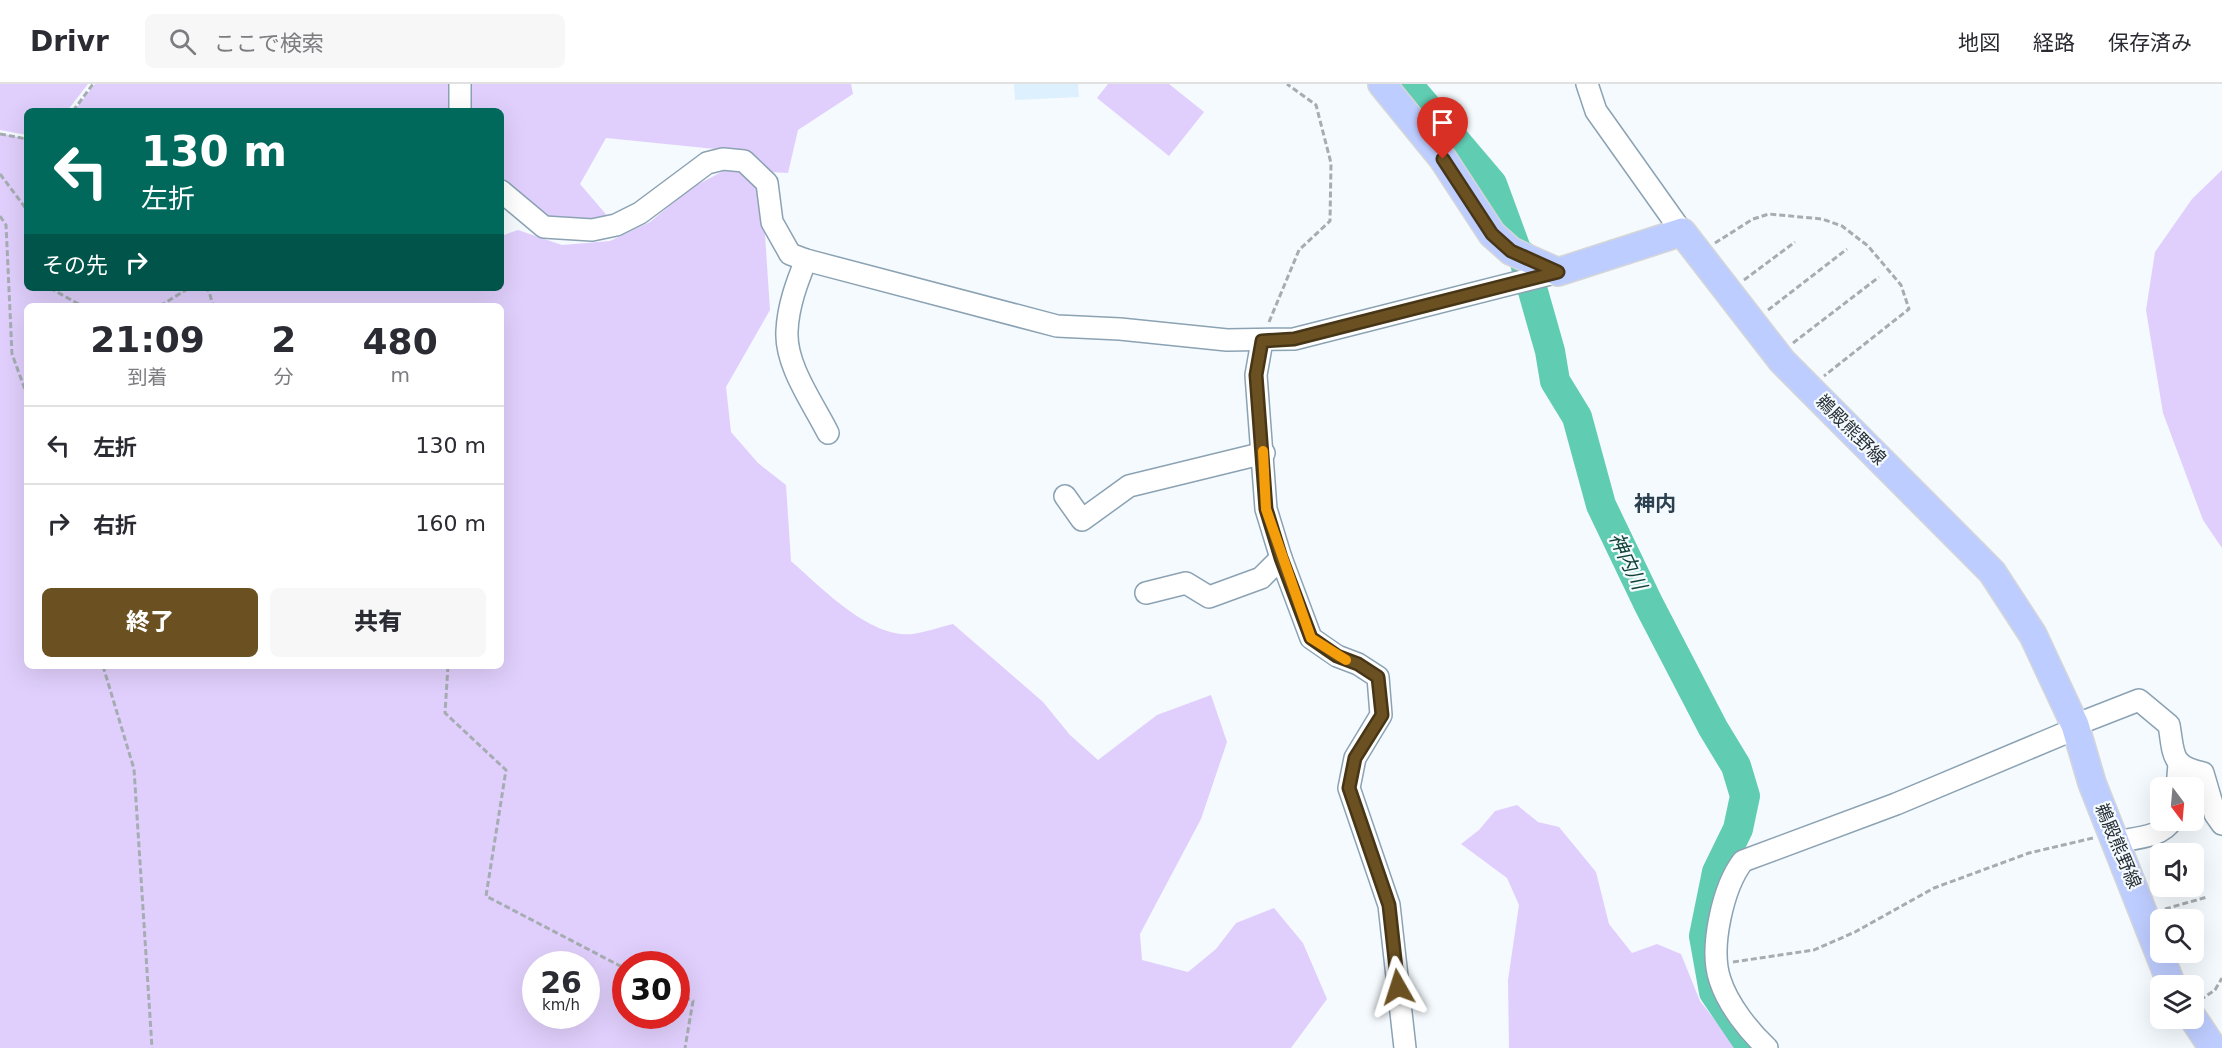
<!DOCTYPE html>
<html lang="ja">
<meta charset="utf-8">
<style>
body{margin:0;font-family:"DejaVu Sans","Noto Sans JP",sans-serif;background:#f7f7f7;color:#2b2b33;height:100vh;display:flex;flex-direction:column;font-size:22px;white-space:nowrap}
*{box-sizing:border-box;margin:0}
p{font-size:20px;color:#7c7c81}
.icon{flex:none;width:33px;height:33px;fill:none;stroke:currentColor;stroke-width:2;stroke-linecap:round;stroke-linejoin:round}
.map{position:relative;flex:1;overflow:hidden}
.panel{position:absolute;left:24px;top:219px;width:480px;height:366px;display:flex;flex-direction:column;background:#fff;border-radius:9px;box-shadow:0 6px 24px #0002}
.panel>*{flex:none}
.hud{position:absolute;left:24px;top:24px;width:480px;height:183px;border-radius:9px;box-shadow:0 6px 24px #0002;background:#00695c;color:#fff;overflow:hidden}
.needle{width:39px;rotate:164deg}
.fabs{position:absolute;left:2150px;top:693px;display:grid;gap:12px}
.fabs a{display:grid;place-items:center;width:54px;height:54px;border-radius:9px;background:#fff;box-shadow:0 6px 24px #0002;font-size:30px}
.speed{position:absolute;left:522px;top:867px;display:flex;gap:12px;font-size:30px;font-weight:700;text-align:center}
.speed>*{display:grid;place-content:center;width:78px;height:78px;border-radius:50%;background:#fff;box-shadow:0 6px 24px #0002;line-height:1}
.speed small{font-size:15px;font-weight:400}
.speed .limit{border:9px solid #d22;background:#fff;color:#111}
.pin{position:absolute;display:grid;place-items:center;width:51px;height:51px;color:#fff;margin:-62px -26px;border-radius:50% 50% 50% 0;rotate:-45deg;box-shadow:0 0 6px #0007}
.pin .icon{rotate:45deg}
.me{position:absolute;width:66px;margin:-33px;rotate:354deg;stroke-linejoin:round;filter:drop-shadow(0 0 4px #0008)}
.turn{display:flex;align-items:center;gap:21px;height:126px;padding:0 18px;font-size:27px}
.turn .icon{width:78px;height:78px;stroke-width:2.5}
.turn b{display:block;font-size:42px;line-height:51px}
.then{display:flex;align-items:center;height:57px;padding:0 18px;background:#0003;gap:12px;font-size:22px}
.eta{display:flex;justify-content:space-evenly;align-items:center;height:102px;text-align:center}
.eta b{font-size:36px;font-weight:800;line-height:42px}
.button{display:flex;gap:12px;margin-top:auto;padding:12px 18px}
.button a{flex:1;height:69px;border-radius:9px;background:#6b5122;color:#fff;font-size:24px;font-weight:800;line-height:69px;text-align:center}
.button a+a{background:#f7f7f7;color:#2b2b33}
ul{padding:0;list-style:none}
li{display:flex;align-items:center;gap:18px;height:78px;padding:0 18px;border-top:2px solid #e1e1e2}
li div{flex:1}
li b{display:block;font-size:22px}
li em{font-style:normal}
header{display:flex;align-items:center;gap:36px;box-sizing:border-box;height:84px;padding:0 30px;background:#fff;border-bottom:2px solid #e1e1e2}
header strong{font-size:28px}
nav{display:flex;gap:33px;margin-inline-start:auto;font-size:21px}
.search{width:420px;height:54px;background:#f7f7f7;display:flex;align-items:center;gap:15px;box-sizing:border-box;padding:0 21px;border-radius:9px;color:#7c7c81;font-size:22px}
.map>svg:first-child{display:block}
.built{fill:#ddf0fe}
.green{fill:#e0cffc;fill-rule:evenodd}
.lines{fill:none;stroke-linecap:round;stroke-linejoin:round}
.river{stroke:#60cdb3;stroke-width:30}
.minor-casing{stroke:#8ba2b3;stroke-width:24}
.major-casing{stroke:#d4d6d7;stroke-width:30}
.path{stroke:#a6adb2;stroke-width:3;stroke-dasharray:6 3;stroke-linecap:butt}
.minor{stroke:#fff;stroke-width:21}
.major{stroke:#becdff;stroke-width:27}
.route-casing{stroke:#463516;stroke-width:15}
.route{stroke:#6b5122;stroke-width:10}
.slow{stroke:#f59e0b;stroke-width:10}
.labels{text-anchor:middle;stroke-width:4.5;stroke-linejoin:round;paint-order:stroke}
.street-label{font-size:18px;fill:#263036;stroke:#f5fafe}
.water-label{font-size:20px;font-style:italic;fill:#114237;stroke:#f5fafe}
.quarter-label{font-size:21px;font-weight:bold;fill:#2c414f;stroke:#f5fafe}
</style>
<header>
<strong>Drivr</strong>
<div class="search"><svg class="icon" aria-label="search" viewBox="0 0 24 24"><circle cx="10" cy="10" r="6"/><path d="M15 15l6 6"/></svg>ここで検索</div>
<nav><a>地図</a><a>経路</a><a>保存済み</a></nav>
</header>
<div class="map">
<svg width="2222" height="964" viewBox="0 0 2222 964">
<rect width="100%" height="100%" fill="#f5fafe"/>
<!-- built -->
<polygon class="built" points="1014,0 1078,0 1079,13 1015,16"/>
<!-- green -->
<g class="green">
<polygon points="0,0 88,0 67,27 27,27 27,51 0,46"/>
<polygon points="95,0 449,0 453,17 450,27 74,27"/>
<polygon points="468,0 851,0 853,10 798,46 788,89 769,88 745,68 606,54 580,100 610,135 567,142 547,134 501,99 501,27 467,27"/>
<polygon points="1108,0 1169,0 1204,28 1169,72 1097,14"/>
<path d="M0,49l27,6v149h474v-52l17,-6 44,15 48,-4 40,-19 41,-34 42,-22 13,7 16,16 8,121 -44,77 5,45 27,31 28,22 5,76c30,26 79,78 122,73 13,-2 27,-7 40,-10l90,78 27,33 28,25 59,-45 54,-20 16,47 -26,77 -61,115 2,26 46,12 28,-23 20,-26 38,-15 29,35 24,56 -36,49h-1291zM27,222h474v360h-474zM536,880h50v52h-50zM626,880h50v52h-50z"/>
<polygon points="2222,86 2222,464 2203,436 2163,329 2146,226 2155,168 2192,115"/>
<polygon points="1517,721 1538,738 1559,743 1596,788 1609,840 1632,869 1657,860 1681,870 1700,917 1737,964 1509,964 1508,896 1519,821 1507,794 1461,760 1479,746 1495,727"/>
</g>
<g class="lines">
<!-- river -->
<polyline class="river" points="1407,0 1492,100 1517,168 1523,172 1550,267 1555,297 1577,333 1601,421 1649,521 1713,644 1736,682 1745,712 1738,745 1717,788 1704,852 1714,908 1752,964"/>
<defs>
<g id="minor">
<polyline points="460,0 460,27"/>
<polyline points="1587,0 1596,27 1682,148"/>
<polyline points="501,107 544,143 592,146 616,141 640,129 707,79 723,75 744,77 767,99 772,138 790,170 806,176 1057,242 1120,245 1227,256 1294,255 1558,188"/>
<path d="M806,176c-9,22 -18,46 -19,71 -2,34 26,72 41,102"/>
<polyline points="1262,257 1256,291 1266,425 1281,474 1311,554 1337,572 1358,580 1378,593 1381,631 1355,674 1349,704 1389,821 1405,964"/>
<polyline points="1065,412 1082,436 1129,402 1264,369"/>
<polyline points="1146,509 1186,499 1209,513 1261,494 1281,474"/>
<polyline points="2177,704 2179,680"/>
<path d="M2115,758c18,-4 47,-4 57,-22"/>
<path d="M1767,964c-18,-17 -39,-43 -47,-68 -11,-32 3,-93 23,-119l153,-57 174,-73 5,-6 64,-25 30,25c5,29 1,41 34,48l12,41 7,10"/>
</g>
<g id="major">
<polyline points="1382,0 1443,75 1492,150 1511,167 1558,188 1682,148 1782,277 1992,488 2033,551 2075,641 2092,699 2172,902"/>
<polyline points="2193,934 2213,964"/>
</g>
</defs>
<!-- minor casing -->
<use href="#minor" class="minor-casing"/>
<!-- major casing -->
<use href="#major" class="major-casing"/>
<!-- path -->
<g class="path">
<polyline points="73,27 93,0"/>
<polyline points="0,50 27,55"/>
<polyline points="0,90 27,126"/>
<polyline points="0,132 6,141 12,270 27,311"/>
<polyline points="1715,159 1753,135 1769,130 1822,135 1842,142 1868,162 1901,201 1909,225 1824,292"/>
<polyline points="1744,196 1795,158"/>
<polyline points="50,204 82,222"/>
<polyline points="204,204 209,207 213,222"/>
<polyline points="160,222 189,204"/>
<polyline points="1768,226 1847,165"/>
<polyline points="1269,238 1299,166 1330,137 1331,79 1316,21 1287,0"/>
<polyline points="1793,259 1879,193"/>
<polyline points="103,582 134,685 152,964"/>
<polyline points="448,582 445,629 506,686 486,812 626,885"/>
<polyline points="2165,825 2207,813"/>
<polyline points="1733,878 1814,866 1855,848 1934,804 2029,769 2093,754"/>
<polyline points="676,910 693,917 685,964"/>
<polyline points="2200,916 2215,906 2222,894"/>
</g>
<!-- minor -->
<use href="#minor" class="minor"/>
<!-- major -->
<use href="#major" class="major"/>
</g>
<g class="lines">
<defs>
<polyline id="route" points="1398,903 1389,821 1349,704 1355,674 1382,631 1378,593 1358,580 1337,572 1311,554 1281,474 1266,425 1256,291 1262,257 1294,255 1558,188 1511,167 1492,150 1443,75"/>
</defs>
<!-- route casing -->
<use href="#route" class="route-casing"/>
<!-- route -->
<use href="#route" class="route"/>
<!-- slow -->
<polyline class="slow" points="1263,367 1266,425 1311,554 1346,576"/>
</g>
<g class="labels">
<!-- street labels -->
<g class="street-label">
<text transform="translate(1851 346) rotate(45)" y="6">鵜殿熊野線</text>
<text transform="translate(2118 762) rotate(67)" y="6">鵜殿熊野線</text>
</g>
<!-- water labels -->
<g class="water-label">
<text transform="translate(1628 477) rotate(65)" y="7">神内川</text>
</g>
<!-- quarter labels -->
<g class="quarter-label">
<text x="1655" y="427">神内</text>
</g>
</g>
</svg>
<div class="fabs">
<a><svg class="needle" viewBox="-14 -14 28 28"><path d="M0-13l5 13h-10z" fill="#e53935"/><path d="M0 13l5-13h-10z" fill="#7c7c81"/></svg></a>
<a><svg class="icon" aria-label="sound" viewBox="0 0 24 24"><path d="M4 9h4l5-4v14l-5-4H4zM17 9q2 3 0 6"/></svg></a>
<a><svg class="icon" aria-label="search" viewBox="0 0 24 24"><circle cx="10" cy="10" r="6"/><path d="M15 15l6 6"/></svg></a>
<a><svg class="icon" aria-label="layers" viewBox="0 0 24 24"><path d="M12 4l9 5-9 5-9-5zM3 14l9 5 9-5"/></svg></a>
</div>
<div class="speed"><div>26<small>km/h</small></div><div class="limit">30</div></div>
<div class="pin" style="left:1443px;top:75px;background:#d93025"><svg class="icon" aria-label="arrive" viewBox="0 0 24 24"><path d="M6 21V4h12l-3 4 3 4H6"/></svg></div>
<svg class="me" style="left:1398px;top:903px" viewBox="-20 -20 40 40"><path d="M0-17L14 15 0 8-14 15z" fill="#6b5122" stroke="#fff" stroke-width="4"/></svg>
<div class="hud">
<div class="turn"><svg class="icon" aria-label="left" viewBox="0 0 24 24"><path d="M17 20v-9H6M10 6l-5 5 5 5"/></svg><div><b>130 m</b>左折</div></div>
<div class="then">その先<svg class="icon" aria-label="right" viewBox="0 0 24 24"><path d="M7 20v-9h11M14 6l5 5-5 5"/></svg></div>
</div>
<section class="panel">
<div class="eta">
<div><b>21:09</b><p>到着</p></div>
<div><b>2</b><p>分</p></div>
<div><b>480</b><p>m</p></div>
</div>
<ul>
<li><svg class="icon" aria-label="left" viewBox="0 0 24 24"><path d="M17 20v-9H6M10 6l-5 5 5 5"/></svg><div><b>左折</b></div><em>130 m</em></li>
<li><svg class="icon" aria-label="right" viewBox="0 0 24 24"><path d="M7 20v-9h11M14 6l5 5-5 5"/></svg><div><b>右折</b></div><em>160 m</em></li>
</ul>
<div class="button"><a>終了</a><a>共有</a></div>
</section>
</div>
